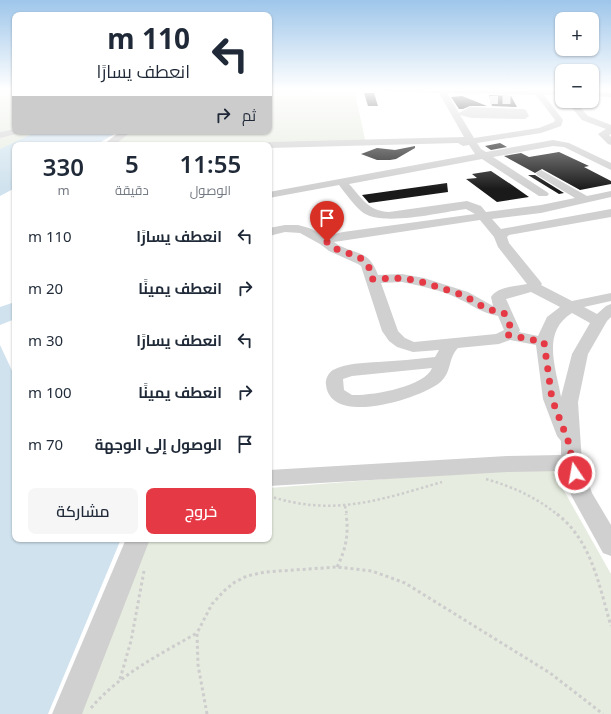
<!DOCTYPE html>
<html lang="ar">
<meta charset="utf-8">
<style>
body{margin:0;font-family:"Noto Sans",Cairo,sans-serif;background:#f6f6f7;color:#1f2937;direction:rtl;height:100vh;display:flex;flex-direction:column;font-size:15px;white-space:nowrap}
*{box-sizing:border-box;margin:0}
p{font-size:13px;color:#747a83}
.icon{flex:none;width:22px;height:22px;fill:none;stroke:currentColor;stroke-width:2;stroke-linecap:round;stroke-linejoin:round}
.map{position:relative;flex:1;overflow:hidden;direction:ltr}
.details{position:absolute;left:12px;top:142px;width:260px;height:400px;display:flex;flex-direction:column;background:#fff;border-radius:8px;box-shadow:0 1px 3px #0004;direction:rtl}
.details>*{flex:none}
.banner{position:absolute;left:12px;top:12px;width:260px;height:122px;border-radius:8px;box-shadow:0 1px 3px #0004;direction:rtl;background:#fff;color:#1f2937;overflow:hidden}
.buttons{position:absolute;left:555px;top:12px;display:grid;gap:8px}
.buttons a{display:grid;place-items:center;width:44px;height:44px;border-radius:8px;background:#fff;box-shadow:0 1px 3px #0004;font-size:20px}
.pin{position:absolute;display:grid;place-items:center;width:34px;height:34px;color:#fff;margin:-41px -17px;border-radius:50% 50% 50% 0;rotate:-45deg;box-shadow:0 0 4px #0007}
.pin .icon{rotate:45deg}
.me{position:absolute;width:44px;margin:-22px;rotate:348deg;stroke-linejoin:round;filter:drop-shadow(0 0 3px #0008)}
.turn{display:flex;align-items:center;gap:14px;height:84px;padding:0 16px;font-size:18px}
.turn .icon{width:52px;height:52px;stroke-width:2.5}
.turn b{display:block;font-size:28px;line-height:34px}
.then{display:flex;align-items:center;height:38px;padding:0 16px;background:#0003;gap:8px;font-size:15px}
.eta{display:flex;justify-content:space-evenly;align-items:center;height:68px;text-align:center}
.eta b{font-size:24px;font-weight:600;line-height:28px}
.button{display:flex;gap:8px;margin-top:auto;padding:8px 16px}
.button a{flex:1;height:46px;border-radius:8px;background:#e63946;color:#fff;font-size:16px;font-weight:600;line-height:46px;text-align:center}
.button a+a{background:#f6f6f7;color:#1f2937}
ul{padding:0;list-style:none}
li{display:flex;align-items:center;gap:12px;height:52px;padding:0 16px}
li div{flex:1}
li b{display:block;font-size:15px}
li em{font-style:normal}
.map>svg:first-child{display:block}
.green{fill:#e6ecdf}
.water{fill:#cfe2ee}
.building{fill:#1a1a1a}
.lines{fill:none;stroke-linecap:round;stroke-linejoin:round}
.minor-tunnel{stroke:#d6d6d6;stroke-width:8;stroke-dasharray:8 4.5;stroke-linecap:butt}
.path-far1{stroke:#cdcdcd;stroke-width:2.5;stroke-dasharray:2.5 2.5;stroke-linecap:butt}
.path{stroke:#cdcdcd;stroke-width:3;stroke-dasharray:3 3;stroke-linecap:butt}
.minor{fill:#d0d0d0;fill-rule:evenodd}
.route{stroke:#e63946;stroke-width:7;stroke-dasharray:0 12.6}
</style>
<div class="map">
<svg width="611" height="714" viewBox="0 0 611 714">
<rect width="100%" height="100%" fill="#fff"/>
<!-- green -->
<g class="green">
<polygon points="0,89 15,89 15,131 55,131 15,145 0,156"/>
<polygon points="269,90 355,92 365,140 223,145 113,145 131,131 269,131"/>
<polygon points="550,466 611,574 611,714 81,714 147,539 269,539 269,488"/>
</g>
<!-- water -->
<g class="water">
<polygon points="38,131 119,131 96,145 15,145 15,188 0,196 0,149"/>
<polygon points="15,302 15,319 0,325 0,307"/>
<polygon points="0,345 15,377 15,539 121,539 48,714 0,714"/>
</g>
<!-- building -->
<g class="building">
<polygon points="364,93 374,93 378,106 368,106"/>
<polygon points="489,95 511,96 517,107 492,106"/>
<polygon points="462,96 487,106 470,106 463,109 459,109 451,97"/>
<polygon points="500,143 507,147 491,150 485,146"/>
<polygon points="415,146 415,148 396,159 390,160 377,160 361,154 377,148 395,150"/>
<polygon points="559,152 589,166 584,167 611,181 611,184 580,190 542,169 535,173 504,156 521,153 529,157"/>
<polygon points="491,171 512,185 529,197 497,202 466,179 477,178 472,174"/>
<polygon points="528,175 535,175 564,193 559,194"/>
<polygon points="447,183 448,192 369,203 362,195"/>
</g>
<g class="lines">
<!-- minor-tunnel -->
<polyline class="minor-tunnel" points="490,100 513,100"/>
<!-- path-far1 -->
<g class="path-far1">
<path d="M486,479c27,8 50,18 72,36"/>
<path d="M269,496c64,21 111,4 173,-14"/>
<polyline points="345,506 347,515"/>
</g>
<!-- path -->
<g class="path">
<path d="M557,514c35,27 42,72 54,112"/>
<path d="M337,567c9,-18 12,-33 9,-53"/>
<polyline points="120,679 131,641 144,571"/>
<path d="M91,708c29,-34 68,-53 106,-75"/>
<polyline points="207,714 198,665 197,633 212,604 225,590 235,582 247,576 265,572 337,567 372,571 405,583 550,673 603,714"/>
</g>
<!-- minor -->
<g class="minor">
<path d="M379,89l183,2v4h-18l19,25 -2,6 -20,7 -64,10 4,6 5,3 67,-12 16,3 42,20v7l-47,-23 -11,-1 -60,11 54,35 2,2 -2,2h-8l-57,-37 -133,25c13,14 19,27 40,28l78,-11 14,5 5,6 55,-7 34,-7 -38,-23 -1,-2 5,-3 46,26 24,-5v6l-70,16 -49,6 9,10 110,-20v8l-102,18 -2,2 2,6 31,38 2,3 -1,1 31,16 39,-8v8l-27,6 13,7 9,-8 5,-2v13l-4,4 -19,33 -10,48 4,61 10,30 19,32v31l-8,-3 -32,-58 -7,-24 -57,1 -238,14v-16l238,-14 54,-1v-14l-4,-5 -14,-37 -7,-54 -26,-5 -11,4 -41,4c-11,11 -5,25 -20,36 -21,15 -107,43 -112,1 -1,-5 2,-12 7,-15 13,-7 30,-7 45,-8 19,-1 38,-3 57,-5l4,-7 -26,2 -16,-5 -8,-6 -7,-10 -21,-65 -3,-2 -29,-13 -9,-7 -20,-11 -15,-1 -16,4v-8l16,-3h13l11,3 17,8 17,-4 132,-18 -9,-5c-25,3 -87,19 -105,2 -8,-7 -15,-17 -22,-26l-70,13v-6l206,-38 -6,-9 -6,1 -5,-3 -189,5v-3h-5l5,-3 195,-5 -25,-44 -56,-2zM447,93l89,2 19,25 -1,2 -15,6 -65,10 -14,-23 12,3 53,1 4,-3 -3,-6 -3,-1 -53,-2 -11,6zM480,220l14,17 4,10 29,37c-11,2 -30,3 -36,13l2,9 -25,-14 -44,-14 -22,-4 -24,1c-10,-28 -25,-19 -44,-33zM402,282c18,4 40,8 57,17 15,7 21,13 39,17l6,14 -8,4 -82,8 -9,-4 -7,-7 -17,-48zM531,292l29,15 -13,10 -9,19 -19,-4 1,-2 -14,-31zM572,313l18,10 -18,31 -11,43c-5,-29 -20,-65 11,-84zM432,368c-7,19 -62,28 -80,27l-8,-5 -1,-11 9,-3z"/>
<polygon points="592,92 611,93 611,97 592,96"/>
<polygon points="566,101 574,101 588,116 611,125 611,134 609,135 611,137 611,145 608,144 598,134 606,129 582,120"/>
<polygon points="15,129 15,131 22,131 20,133 0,138 0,132"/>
<polygon points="121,131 132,131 117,143 118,145 108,145 107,142 109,140"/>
<polygon points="126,539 150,539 82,714 52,714"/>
</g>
</g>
<!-- sky -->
<linearGradient id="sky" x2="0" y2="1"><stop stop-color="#9ec6ea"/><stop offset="0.47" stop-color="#fff"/><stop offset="1" stop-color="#fff" stop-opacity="0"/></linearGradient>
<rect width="611" height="189" fill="url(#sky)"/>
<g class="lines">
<!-- route -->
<path class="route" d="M327,242c9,12 30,9 40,22 3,4 4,10 5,15l30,-1 17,3 44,14 24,14 17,4 8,17 -4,5 36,7 8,57 18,47 2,17 3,10"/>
</g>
</svg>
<div class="buttons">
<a>+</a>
<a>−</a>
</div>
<div class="pin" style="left:327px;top:242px;background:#d93025"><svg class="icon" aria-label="arrive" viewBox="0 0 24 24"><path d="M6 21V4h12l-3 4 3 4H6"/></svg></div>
<svg class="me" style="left:575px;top:473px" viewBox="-20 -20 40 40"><circle r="17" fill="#e63946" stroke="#fff" stroke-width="3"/><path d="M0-11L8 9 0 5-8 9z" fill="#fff"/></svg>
<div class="banner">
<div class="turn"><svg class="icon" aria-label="left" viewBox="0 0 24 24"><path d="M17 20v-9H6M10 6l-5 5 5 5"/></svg><div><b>110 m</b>انعطف يسارًا</div></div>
<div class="then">ثم<svg class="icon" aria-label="right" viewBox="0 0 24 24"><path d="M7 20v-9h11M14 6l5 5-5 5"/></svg></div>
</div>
<section class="details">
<div class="eta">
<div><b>11:55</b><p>الوصول</p></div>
<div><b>5</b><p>دقيقة</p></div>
<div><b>330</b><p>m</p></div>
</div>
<ul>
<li><svg class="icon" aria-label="left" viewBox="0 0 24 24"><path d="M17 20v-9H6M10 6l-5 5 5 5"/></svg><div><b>انعطف يسارًا</b></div><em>110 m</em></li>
<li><svg class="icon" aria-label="right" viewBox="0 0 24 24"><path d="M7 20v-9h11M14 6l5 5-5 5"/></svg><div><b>انعطف يمينًا</b></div><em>20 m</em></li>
<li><svg class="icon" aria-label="left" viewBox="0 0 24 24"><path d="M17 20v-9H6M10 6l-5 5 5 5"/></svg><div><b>انعطف يسارًا</b></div><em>30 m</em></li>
<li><svg class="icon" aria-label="right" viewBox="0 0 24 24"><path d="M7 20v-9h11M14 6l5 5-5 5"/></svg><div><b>انعطف يمينًا</b></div><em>100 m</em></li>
<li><svg class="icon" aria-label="arrive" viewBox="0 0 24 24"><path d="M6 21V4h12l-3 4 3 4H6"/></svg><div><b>الوصول إلى الوجهة</b></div><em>70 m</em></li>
</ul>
<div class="button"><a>خروج</a><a>مشاركة</a></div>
</section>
</div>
